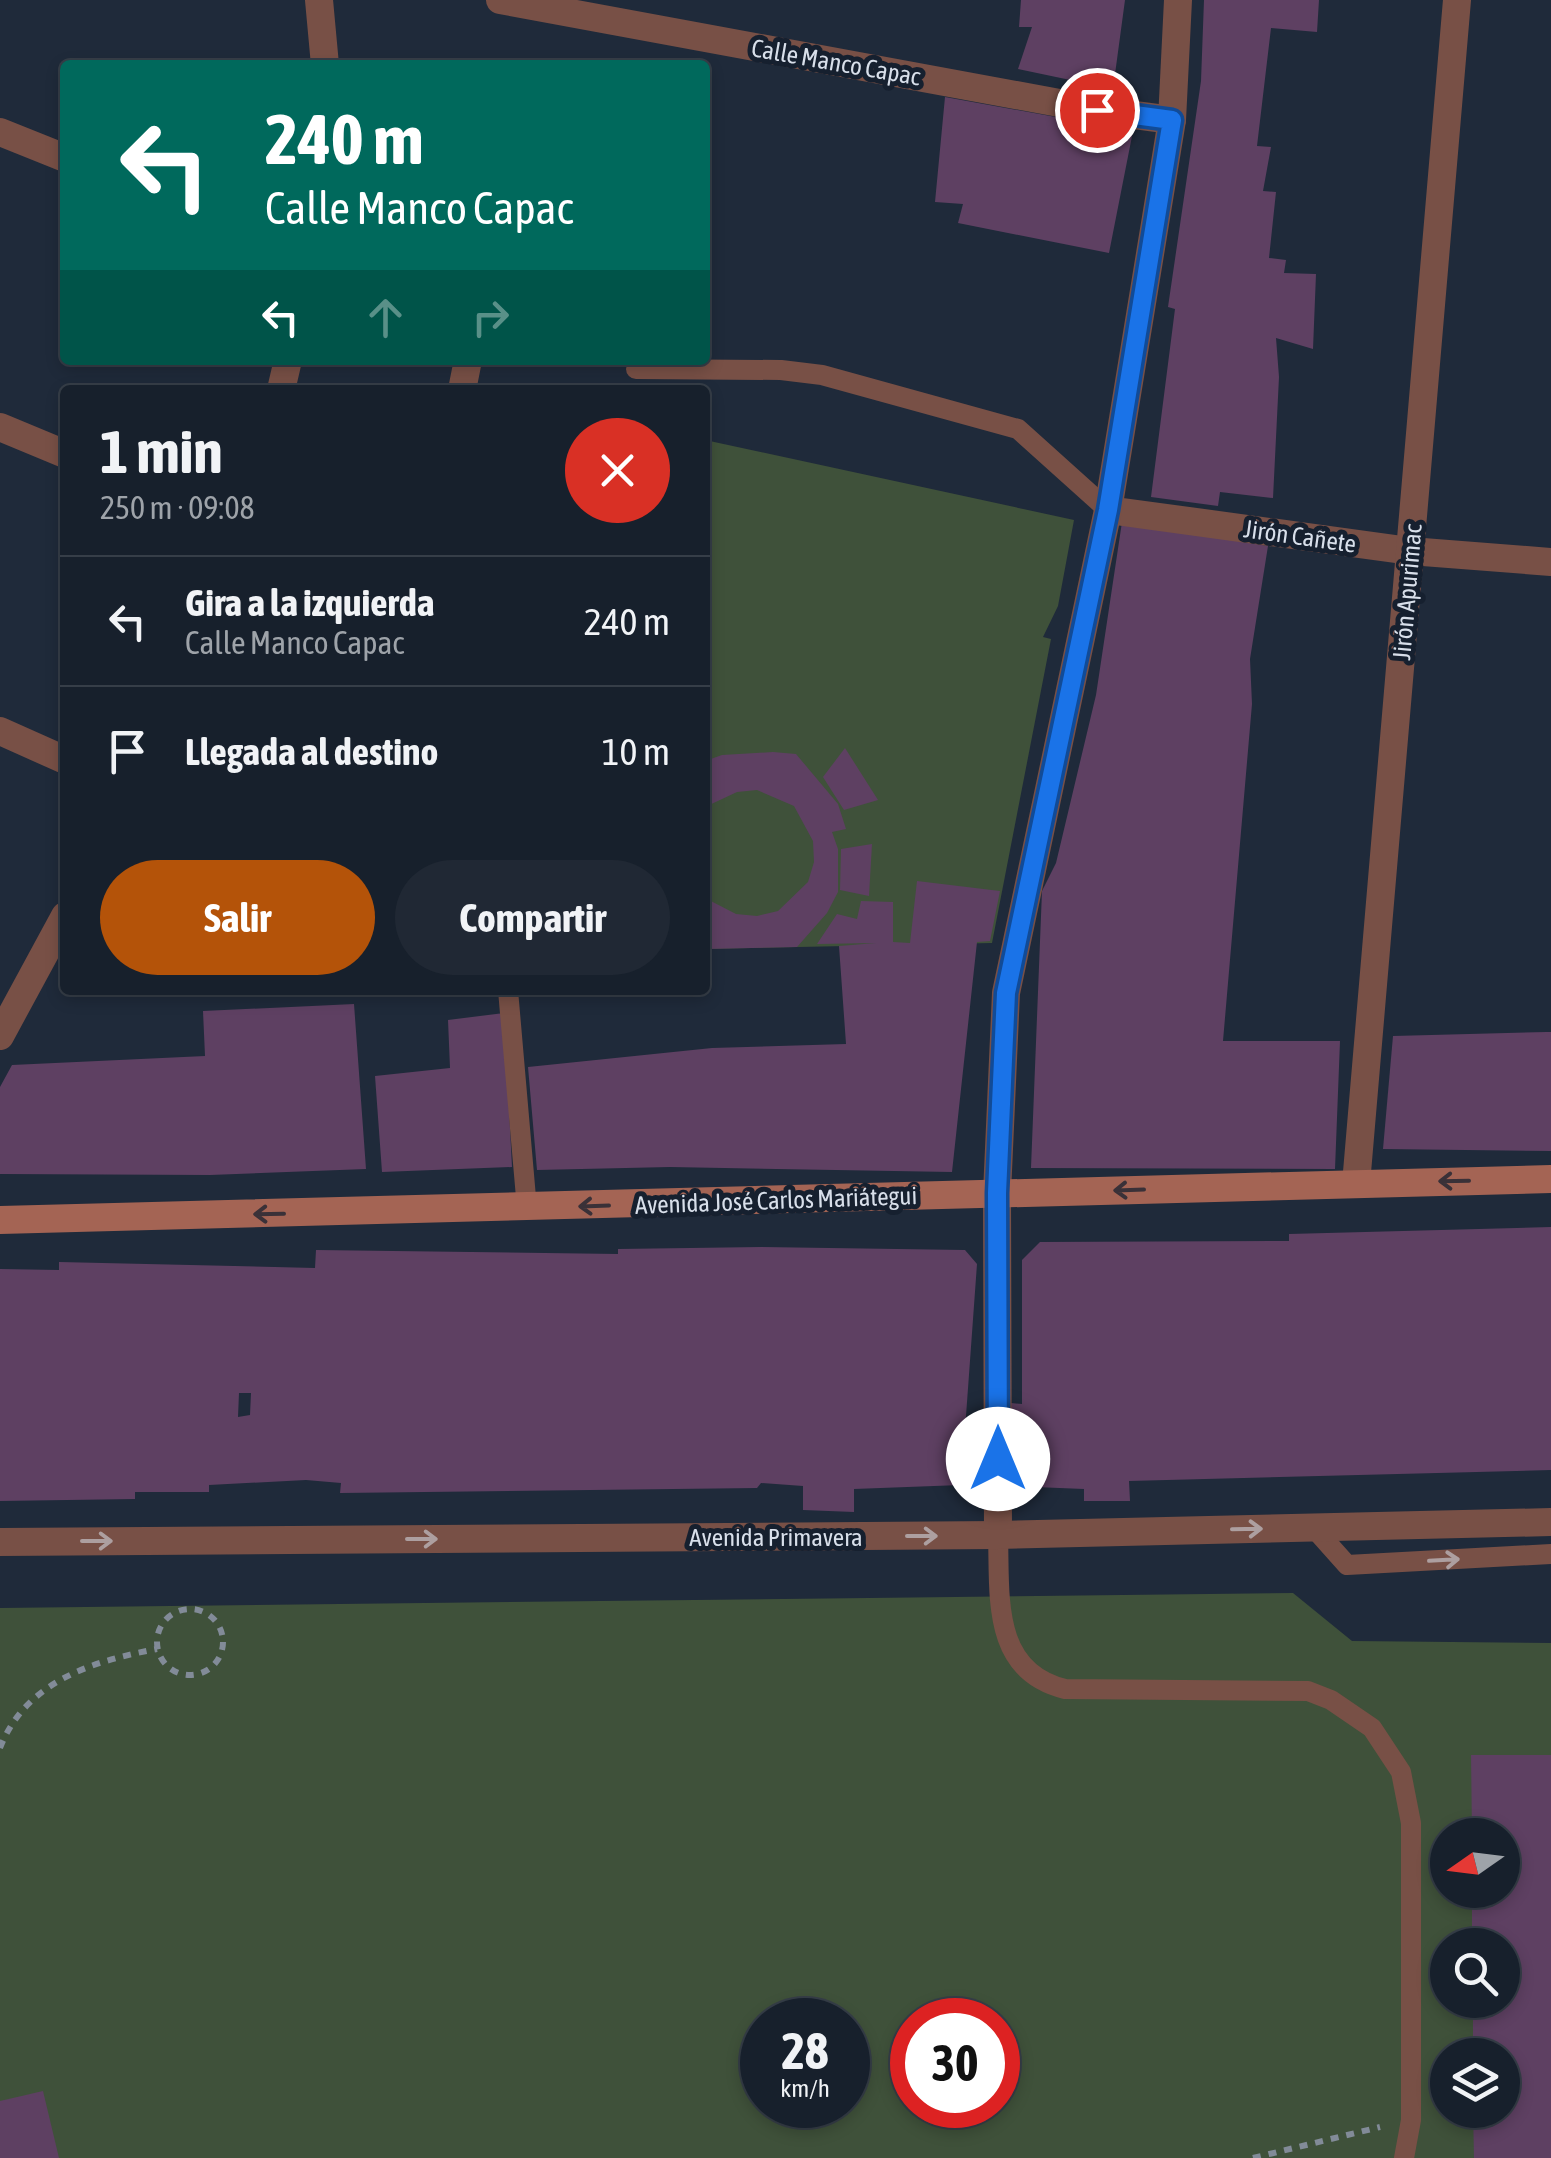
<!DOCTYPE html>
<html lang="es">
<meta charset="utf-8">
<style>
body{margin:0;font-family:"Asap Condensed",sans-serif;background:#202834;color:#f1f3f6;height:100vh;display:flex;flex-direction:column;font-size:38px;white-space:nowrap}
*{box-sizing:border-box;margin:0}
p{font-size:32px;color:#9ea3a9}
.icon{flex:none;width:55px;height:55px;fill:none;stroke:currentColor;stroke-width:2;stroke-linecap:round;stroke-linejoin:round}
.map{position:relative;flex:1;overflow:hidden}
.drawer{position:absolute;left:60px;top:385px;width:650px;height:610px;display:flex;flex-direction:column;background:#17202c;border-radius:10px;box-shadow:0 5px 15px #0003,0 0 0 2px #363e48}
.drawer>*{flex:none}
.banner{position:absolute;left:60px;top:60px;width:650px;height:305px;border-radius:10px;box-shadow:0 5px 15px #0003,0 0 0 2px #363e48;background:#00695c;color:#fff;overflow:hidden}
.needle{width:65px;rotate:256deg}
.tools{position:absolute;left:1430px;top:1818px;display:grid;gap:20px}
.tools a{display:grid;place-items:center;width:90px;height:90px;border-radius:50%;background:#17202c;box-shadow:0 5px 15px #0003,0 0 0 2px #363e48;font-size:50px}
.speed{position:absolute;left:740px;top:1998px;display:flex;gap:20px;font-size:50px;font-weight:700;text-align:center}
.speed>*{display:grid;place-content:center;width:130px;height:130px;border-radius:50%;background:#17202c;box-shadow:0 5px 15px #0003,0 0 0 2px #363e48;line-height:1}
.speed small{font-size:25px;font-weight:400}
.speed .limit{border:15px solid #d22;background:#fff;color:#111}
.pin{position:absolute;display:grid;place-items:center;width:85px;height:85px;color:#fff;margin:-42px;border:5px solid #fff;border-radius:50%;box-shadow:0 2px 10px #0007}
.me{position:absolute;width:110px;margin:-55px;rotate:0deg;stroke-linejoin:round;filter:drop-shadow(0 0 8px #0008)}
.turn{display:flex;align-items:center;gap:35px;height:210px;padding:0 40px;font-size:45px}
.turn .icon{width:130px;height:130px;stroke-width:2.5}
.turn b{display:block;font-size:70px;line-height:85px}
.lanes{display:flex;align-items:center;height:95px;padding:0 40px;background:#0003;justify-content:center;gap:50px;direction:ltr}
.lanes .off{opacity:.35}
.round{display:grid;place-items:center;flex:none;width:105px;height:105px;border-radius:52px;background:#202834}
.overview{display:flex;align-items:center;justify-content:space-between;height:170px;padding:0 40px}
h1{font-size:60px;font-weight:700;line-height:75px}
.button{display:flex;gap:20px;margin-top:auto;padding:20px 40px}
.button a{flex:1;height:115px;border-radius:60px;background:#b45309;color:#fff;font-size:40px;font-weight:700;line-height:115px;text-align:center}
.button a+a{background:#202834;color:#f1f3f6}
ul{padding:0;list-style:none}
li{display:flex;align-items:center;gap:30px;height:130px;padding:0 40px;border-top:2px solid #363e48}
li div{flex:1}
li b{display:block;font-size:38px}
li em{font-style:normal}
.map>svg:first-child{display:block}
.green{fill:#3f513a;fill-rule:evenodd}
.building{fill:#5e4062;fill-rule:evenodd}
.lines{fill:none;stroke-linecap:round;stroke-linejoin:round}
.path{stroke:#828b98;stroke-width:6;stroke-dasharray:8 8;stroke-linecap:butt}
.service{stroke:#785046;stroke-width:20}
.minor{stroke:#785046;stroke-width:28}
.tertiary{stroke:#785046;stroke-width:28}
.secondary{stroke:#a46454;stroke-width:28}
.oneway{stroke:#3a3138}
.oneway2{stroke:#ad9fa0}
.route-casing{stroke:#114b97;stroke-width:25}
.route{stroke:#1a73e8;stroke-width:18}
.labels{text-anchor:middle;stroke-width:10;stroke-linejoin:round;paint-order:stroke}
.street-label{font-size:25px;fill:#d8dfea;stroke:#16202f}
</style>
<div class="map">
<svg width="1551" height="2158" viewBox="0 0 1551 2158">
<rect width="100%" height="100%" fill="#1f2a3a"/>
<!-- green -->
<g class="green">
<polygon points="705,440 1074,520 1058,606 1043,637 1051,639 992,943 705,949"/>
<path d="M1293,1593l59,48 199,2v515h-1551v-550zM1448,1835h54v55h-54zM1448,1945h54v55h-54zM762,2020h86v85h-86zM912,2020h86v85h-86zM1448,2055h54v55h-54z"/>
</g>
<!-- building -->
<g class="building">
<polygon points="1021,0 1125,0 1113,89 1018,69 1032,27 1019,27"/>
<polygon points="1204,0 1319,0 1317,32 1271,28 1257,146 1271,147 1263,191 1276,192 1269,258 1286,260 1284,273 1316,274 1313,349 1276,338 1279,377 1273,498 1220,492 1218,506 1151,497 1175,309 1168,307 1201,81"/>
<polygon points="945,97 1133,131 1109,253 958,223 963,204 935,202"/>
<polygon points="1122,522 1268,546 1250,659 1252,704 1223,1041 1340,1041 1335,1169 1031,1168 1042,891 1056,863 1096,695"/>
<polygon points="845,748 878,800 844,810 823,777"/>
<polygon points="773,752 796,754 838,804 846,829 832,832 838,849 838,892 827,913 797,947 705,949 705,898 736,914 757,916 778,911 808,882 814,862 813,841 794,806 757,790 737,792 705,807 705,761 722,755"/>
<polygon points="872,844 869,896 840,890 841,849"/>
<polygon points="917,881 1000,891 990,941 977,942 952,1172 670,1167 537,1170 528,1067 712,1048 846,1044 839,946 876,943 817,944 837,914 857,919 861,901 893,902 893,942 910,943"/>
<polygon points="354,1004 366,1169 210,1175 0,1174 0,1087 12,1065 205,1056 203,1011"/>
<polygon points="504,1013 512,1167 382,1172 375,1076 450,1068 448,1020"/>
<polygon points="1547,1032 1551,1032 1551,1151 1383,1149 1393,1036"/>
<polygon points="1551,1227 1551,1470 1129,1481 1130,1501 1084,1501 1084,1489 1008,1486 1011,1403 1022,1404 1022,1260 1040,1242 1289,1241 1289,1234"/>
<path d="M761,1247l204,3 12,14 -16,221 -107,4v23l-51,-2v-24l-42,-3 -4,5 -417,5 1,-10 -35,-3 -97,5v7h-74v7l-135,2v-232l59,1v-8l256,6 1,-18 302,4v-5zM239,1393h12l-1,22 -12,2z"/>
<polygon points="1471,1755 1551,1755 1551,2158 1474,2158 1473,2110 1502,2110 1502,2055 1473,2055 1473,2000 1502,2000 1502,1945 1472,1945 1472,1890 1502,1890 1502,1835 1472,1835"/>
<polygon points="43,2091 59,2158 0,2158 0,2101"/>
</g>
<g class="lines">
<!-- path -->
<g class="path">
<circle cx="190" cy="1642" r="33"/>
<path d="M0,1748c26,-67 93,-87 157,-99"/>
<polyline points="1253,2158 1380,2127"/>
</g>
<!-- service -->
<g class="service">
<polyline points="636,369 781,370 822,375 1018,429 1108,510"/>
<polyline points="508,990 527,1209"/>
<polyline points="1314,1528 1347,1565 1551,1554"/>
<path d="M998,1535c2,61 -7,136 67,154l243,2 23,9 41,28 29,44 10,51v297l-7,38"/>
</g>
<!-- minor -->
<g class="minor">
<polyline points="319,0 325,65"/>
<polyline points="500,0 1097,110 1172,120"/>
<polyline points="0,132 65,158"/>
<polyline points="281,390 288,360"/>
<polyline points="462,390 468,360"/>
<polyline points="0,427 65,454"/>
<polyline points="1108,510 1410,551 1551,562"/>
<polyline points="0,731 65,760"/>
<polyline points="0,1036 65,916"/>
<polyline points="1356,1184 1457,0"/>
<polyline points="998,1535 997,1193 1006,993 1108,510 1172,120 1178,0"/>
</g>
<!-- tertiary -->
<polyline class="tertiary" points="0,1542 998,1535 1551,1522"/>
<!-- secondary -->
<polyline class="secondary" points="0,1220 1551,1179"/>
</g>
<!-- one-way arrows -->
<defs><path id="oneway-shaft" d="M-6 0H5M1.5-3L5.5 0L1.5 3" fill="none" stroke-width="1.6" stroke-linecap="round" stroke-linejoin="round" transform="scale(2.5)"/></defs>
<g class="oneway">
<use href="#oneway-shaft" transform="translate(1454 1181) rotate(179)"/>
<use href="#oneway-shaft" transform="translate(1129 1190) rotate(178)"/>
<use href="#oneway-shaft" transform="translate(594 1206) rotate(178)"/>
<use href="#oneway-shaft" transform="translate(269 1214) rotate(179)"/>
</g>
<g class="oneway2">
<use href="#oneway-shaft" transform="translate(1247 1529) rotate(-1)"/>
<use href="#oneway-shaft" transform="translate(922 1536)"/>
<use href="#oneway-shaft" transform="translate(422 1539)"/>
<use href="#oneway-shaft" transform="translate(97 1541)"/>
<use href="#oneway-shaft" transform="translate(1444 1560) rotate(-3)"/>
</g>
<g class="lines">
<defs>
<polyline id="route" points="998,1459 997,1193 1006,993 1108,510 1172,120 1097,110"/>
</defs>
<!-- route casing -->
<use href="#route" class="route-casing"/>
<!-- route -->
<use href="#route" class="route"/>
</g>
<g class="labels">
<!-- street labels -->
<g class="street-label">
<text transform="translate(836 62) rotate(10)" y="9">Calle Manco Capac</text>
<text transform="translate(1300 536) rotate(8)" y="9">Jirón Cañete</text>
<text transform="translate(1407 592) rotate(-85)" y="9">Jirón Apurimac</text>
<text transform="translate(776 1200) rotate(-2)" y="9">Avenida José Carlos Mariátegui</text>
<text x="776" y="1546">Avenida Primavera</text>
</g>
</g>
</svg>
<div class="tools">
<a><svg class="needle" viewBox="-14 -14 28 28"><path d="M0-13l5 13h-10z" fill="#e53935"/><path d="M0 13l5-13h-10z" fill="#9ea3a9"/></svg></a>
<a><svg class="icon" aria-label="search" viewBox="0 0 24 24"><circle cx="10" cy="10" r="6"/><path d="M15 15l6 6"/></svg></a>
<a><svg class="icon" aria-label="layers" viewBox="0 0 24 24"><path d="M12 4l9 5-9 5-9-5zM3 14l9 5 9-5"/></svg></a>
</div>
<div class="speed"><div>28<small>km/h</small></div><div class="limit">30</div></div>
<div class="pin" style="left:1097px;top:110px;background:#d93025"><svg class="icon" aria-label="arrive" viewBox="0 0 24 24"><path d="M6 21V4h12l-3 4 3 4H6"/></svg></div>
<svg class="me" style="left:998px;top:1459px" viewBox="-20 -20 40 40"><circle r="19" fill="#fff"/><path d="M0-13L10 11 0 6-10 11z" fill="#1a73e8"/></svg>
<div class="banner">
<div class="turn"><svg class="icon" aria-label="left" viewBox="0 0 24 24"><path d="M17 20v-9H6M10 6l-5 5 5 5"/></svg><div><b>240 m</b>Calle Manco Capac</div></div>
<div class="lanes"><svg class="icon" aria-label="left" viewBox="0 0 24 24"><path d="M17 20v-9H6M10 6l-5 5 5 5"/></svg><svg class="icon off" aria-label="ahead" viewBox="0 0 24 24"><path d="M12 20V5M6 11l6-6 6 6"/></svg><svg class="icon off" aria-label="right" viewBox="0 0 24 24"><path d="M7 20v-9h11M14 6l5 5-5 5"/></svg></div>
</div>
<section class="drawer">
<div class="overview"><div><h1>1 min</h1><p>250 m · 09:08</p></div><a class="round" style="background:#d93025;color:#fff"><svg class="icon" aria-label="close" viewBox="0 0 24 24"><path d="M6 6l12 12M18 6L6 18"/></svg></a></div>
<ul>
<li><svg class="icon" aria-label="left" viewBox="0 0 24 24"><path d="M17 20v-9H6M10 6l-5 5 5 5"/></svg><div><b>Gira a la izquierda</b><p>Calle Manco Capac</p></div><em>240 m</em></li>
<li><svg class="icon" aria-label="arrive" viewBox="0 0 24 24"><path d="M6 21V4h12l-3 4 3 4H6"/></svg><div><b>Llegada al destino</b></div><em>10 m</em></li>
</ul>
<div class="button"><a>Salir</a><a>Compartir</a></div>
</section>
</div>
